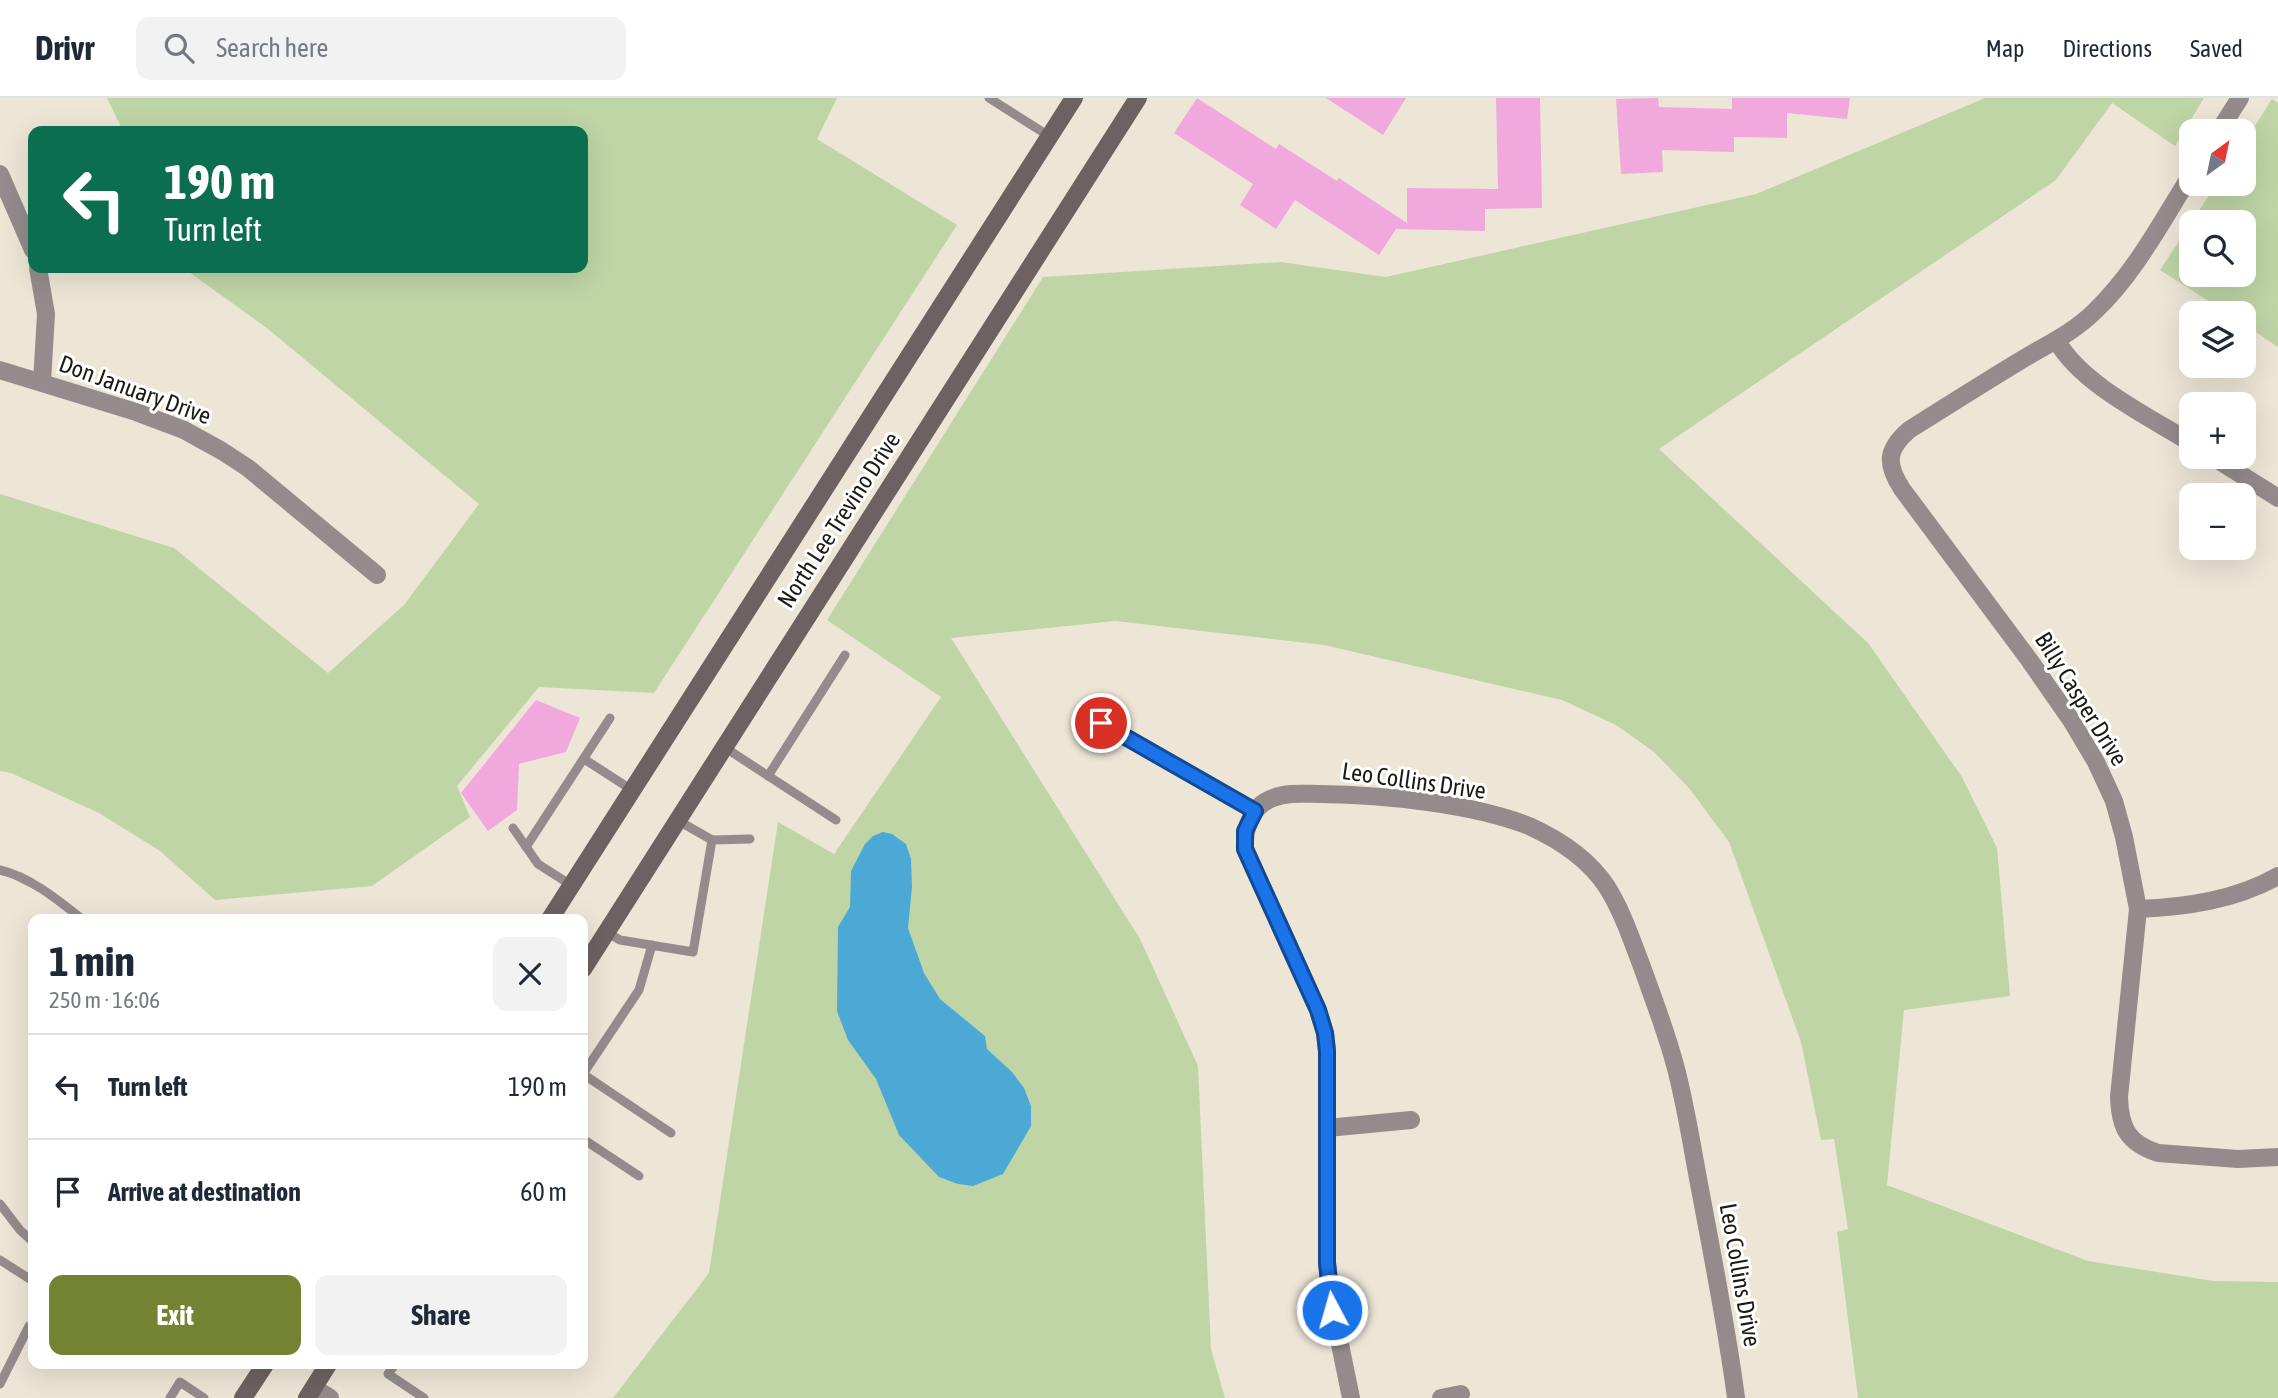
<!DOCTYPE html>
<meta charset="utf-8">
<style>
body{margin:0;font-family:"Asap Condensed",sans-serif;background:#f2f2f3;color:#1f2937;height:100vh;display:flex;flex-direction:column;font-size:26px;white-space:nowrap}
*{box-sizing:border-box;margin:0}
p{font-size:23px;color:#747a83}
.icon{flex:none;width:38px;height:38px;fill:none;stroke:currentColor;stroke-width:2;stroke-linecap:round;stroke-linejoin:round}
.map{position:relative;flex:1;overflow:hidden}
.drawer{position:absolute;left:28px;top:816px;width:560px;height:455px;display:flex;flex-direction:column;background:#fff;border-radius:14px;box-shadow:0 7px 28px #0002}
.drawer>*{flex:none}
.top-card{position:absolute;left:28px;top:28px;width:560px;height:147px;border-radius:14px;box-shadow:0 7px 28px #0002;background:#0b6e4f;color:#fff;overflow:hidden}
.needle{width:46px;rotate:33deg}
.fabs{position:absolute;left:2179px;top:21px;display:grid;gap:14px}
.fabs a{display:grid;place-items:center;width:77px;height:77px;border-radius:14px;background:#fff;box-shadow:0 7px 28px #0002;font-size:35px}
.pin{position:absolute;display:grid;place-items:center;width:60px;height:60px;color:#fff;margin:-30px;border:4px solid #fff;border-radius:50%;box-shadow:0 2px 7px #0007}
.me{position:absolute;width:77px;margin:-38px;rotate:354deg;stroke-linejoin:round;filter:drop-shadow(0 0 5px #0008)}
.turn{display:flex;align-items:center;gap:24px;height:147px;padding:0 21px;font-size:32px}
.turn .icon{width:91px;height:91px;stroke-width:2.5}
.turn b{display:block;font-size:49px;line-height:60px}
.round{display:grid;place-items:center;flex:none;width:74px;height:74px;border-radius:14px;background:#f2f2f3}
.summary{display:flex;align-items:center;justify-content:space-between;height:119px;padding:0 21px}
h1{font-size:42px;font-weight:700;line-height:52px}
.primary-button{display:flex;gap:14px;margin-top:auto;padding:14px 21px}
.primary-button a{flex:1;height:80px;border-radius:14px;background:#748331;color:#fff;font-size:28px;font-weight:700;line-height:80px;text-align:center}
.primary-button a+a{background:#f2f2f3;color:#1f2937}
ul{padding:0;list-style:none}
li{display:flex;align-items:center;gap:21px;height:105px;padding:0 21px;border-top:2px solid #e0e1e3}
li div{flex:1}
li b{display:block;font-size:26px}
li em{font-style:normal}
header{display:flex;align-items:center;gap:42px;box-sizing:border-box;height:98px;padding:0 35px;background:#fff;border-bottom:2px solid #e0e1e3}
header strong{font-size:33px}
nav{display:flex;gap:38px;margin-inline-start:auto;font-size:24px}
.search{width:490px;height:63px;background:#f2f2f3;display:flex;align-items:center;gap:18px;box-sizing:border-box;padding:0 24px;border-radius:14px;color:#747a83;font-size:26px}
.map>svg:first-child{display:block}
.green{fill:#bfd5a6}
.water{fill:#4ca9d5}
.building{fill:#f1a8dc}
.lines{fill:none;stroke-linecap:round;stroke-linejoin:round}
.lane{stroke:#948c8c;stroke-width:9}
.street{stroke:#948c8c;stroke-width:18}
.secondary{stroke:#6d6261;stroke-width:18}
.route-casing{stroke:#114b97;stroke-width:18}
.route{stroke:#1a73e8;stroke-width:12}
.labels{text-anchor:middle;stroke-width:6;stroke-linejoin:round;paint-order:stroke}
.street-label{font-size:24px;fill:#1c1a14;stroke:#fff}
</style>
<header>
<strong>Drivr</strong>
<div class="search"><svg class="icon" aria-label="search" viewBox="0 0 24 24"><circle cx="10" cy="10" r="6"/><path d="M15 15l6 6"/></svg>Search here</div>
<nav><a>Map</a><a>Directions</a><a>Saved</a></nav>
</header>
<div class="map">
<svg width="2278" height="1300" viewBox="0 0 2278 1300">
<rect width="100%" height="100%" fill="#ede6d7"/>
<!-- green -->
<g class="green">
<polygon points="107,0 837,0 817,41 957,127 654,595 539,589 457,688 470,719 372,788 215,802 160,753 99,715 11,675 0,673 0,396 174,450 328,575 404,507 479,406 268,231 189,174 187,170 583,170 583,33 123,33"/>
<polygon points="1985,0 2204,0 2175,48 2112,5 2056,82 1659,351 1868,545 1962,679 1997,750 2010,898 1904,912 1887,1087 2088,1163 2213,1183 2278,1184 2278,1300 1858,1300 1837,1134 1848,1131 1834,1041 1821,1042 1801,944 1729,744 1689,690 1654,654 1616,627 1562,602 1324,547 1115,523 951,540 1140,841 1198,968 1211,1251 1225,1300 613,1300 709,1175 778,724 834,756 941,599 827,522 1043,179 1281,164 1386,179 1756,96"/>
<polygon points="2272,1 2278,5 2278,249 2244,226 2244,215 2227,215 2160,172 2191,125 2191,177 2244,177 2244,124 2191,124 2217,86 2244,86 2244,45"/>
</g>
<!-- water -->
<polygon class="water" points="883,734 892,736 906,746 911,761 912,789 908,830 924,875 940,901 985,938 987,951 1012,974 1024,990 1031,1008 1031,1028 1003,1076 973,1088 958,1086 939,1079 899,1037 876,981 848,942 837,913 838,829 850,809 851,773 865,746 873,738"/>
<!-- building -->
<g class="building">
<polygon points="1197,0 1276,51 1279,46 1337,83 1339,80 1407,125 1407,90 1498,91 1496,0 1540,0 1542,110 1485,111 1485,133 1396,131 1379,157 1295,102 1276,131 1240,107 1253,86 1174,35"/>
<polygon points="1326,0 1406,0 1383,37"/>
<polygon points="1658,0 1659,9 1732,11 1732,0 1850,0 1847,21 1787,15 1787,40 1734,39 1734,54 1662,52 1663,74 1621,76 1616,1"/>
<polygon points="536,602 580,620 566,654 519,666 517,712 488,733 461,695"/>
</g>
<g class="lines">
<!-- lane -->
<g class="lane">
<polyline points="989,0 1049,38"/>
<polyline points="1079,612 1255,713"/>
<polyline points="724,649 836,722"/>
<polyline points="584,661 632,692"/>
<polyline points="768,678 845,557"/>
<polyline points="677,722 712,742"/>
<polyline points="513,730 538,766 571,787"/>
<polyline points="526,749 610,620"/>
<path d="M0,772c30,7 58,30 82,49"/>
<polyline points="606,834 620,842 693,854 712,742 750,741"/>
<polyline points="652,847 639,892 583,976 671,1035"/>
<polyline points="583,1041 639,1078"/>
<polyline points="0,1106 20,1132 33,1144"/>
<polyline points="0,1162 33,1183"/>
<polyline points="396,1265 388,1276 424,1300"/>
<polyline points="0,1286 29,1228"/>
<polyline points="170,1300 180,1284 204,1300"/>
</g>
<!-- street -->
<g class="street">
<polyline points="2219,33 2240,0"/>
<polyline points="0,76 33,152"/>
<path d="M2191,77c-29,46 -56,98 -96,136 -21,21 -47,33 -72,48 -38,23 -76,47 -114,71 -23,20 -23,34 -7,59l128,172 41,59 25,42 18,39 10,36 14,72 -19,188c1,30 8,46 39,56l80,6 40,-2"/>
<polyline points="38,170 46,216 42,284"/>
<path d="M2057,243c24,43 91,75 134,102"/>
<polyline points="0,272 136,314 184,332 222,353 248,370 377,477"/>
<polyline points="2213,359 2278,400"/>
<path d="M2138,811c48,-2 98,-9 140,-33"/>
<polyline points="1327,1030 1411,1022"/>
<polyline points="314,1290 330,1300"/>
<path d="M1351,1300l-18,-88 -6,-47v-212l-2,-18 -7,-23 -73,-161c-1,-21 6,-43 28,-51 15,-6 32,-4 47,-4 62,1 151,9 209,32 31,14 59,32 78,61 15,24 24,51 34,77 12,34 25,67 34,101 11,40 17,83 25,124 13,70 27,139 36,209"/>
<polyline points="1441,1300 1461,1296"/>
</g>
<!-- secondary -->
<g class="secondary">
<polyline points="550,821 1074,0"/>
<polyline points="583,871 1138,0"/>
<polyline points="243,1300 266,1265"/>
<polyline points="307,1300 329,1265"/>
</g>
</g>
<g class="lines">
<defs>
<polyline id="route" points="1101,625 1255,713 1245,733 1245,751 1318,912 1325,935 1327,953 1327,1165 1332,1212"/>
</defs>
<!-- route casing -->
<use href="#route" class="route-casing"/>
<!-- route -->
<use href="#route" class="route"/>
</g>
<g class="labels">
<!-- street labels -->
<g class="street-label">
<text transform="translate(135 292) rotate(20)" y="8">Don January Drive</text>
<text transform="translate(839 422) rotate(-57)" y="8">North Lee Trevino Drive</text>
<text transform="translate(2081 601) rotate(58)" y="8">Billy Casper Drive</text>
<text transform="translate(1414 683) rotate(8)" y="8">Leo Collins Drive</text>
<text transform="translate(1740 1177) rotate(80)" y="8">Leo Collins Drive</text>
</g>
</g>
</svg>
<div class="fabs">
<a><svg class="needle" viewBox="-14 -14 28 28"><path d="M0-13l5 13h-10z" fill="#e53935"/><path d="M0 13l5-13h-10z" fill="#747a83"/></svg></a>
<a><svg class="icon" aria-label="search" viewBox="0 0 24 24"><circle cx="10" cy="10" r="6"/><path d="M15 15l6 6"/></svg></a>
<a><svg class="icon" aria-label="layers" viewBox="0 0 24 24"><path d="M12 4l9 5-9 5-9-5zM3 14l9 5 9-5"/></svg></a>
<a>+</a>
<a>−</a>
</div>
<div class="pin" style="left:1101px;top:625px;background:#d93025"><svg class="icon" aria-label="arrive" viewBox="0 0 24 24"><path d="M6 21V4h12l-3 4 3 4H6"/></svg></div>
<svg class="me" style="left:1332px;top:1212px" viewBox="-20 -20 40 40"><circle r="17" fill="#1a73e8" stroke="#fff" stroke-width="3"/><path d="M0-11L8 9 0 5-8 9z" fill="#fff"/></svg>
<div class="top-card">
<div class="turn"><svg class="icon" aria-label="left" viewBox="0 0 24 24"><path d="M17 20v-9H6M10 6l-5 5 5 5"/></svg><div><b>190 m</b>Turn left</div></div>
</div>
<section class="drawer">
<div class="summary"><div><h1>1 min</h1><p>250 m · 16:06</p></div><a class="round"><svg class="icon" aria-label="close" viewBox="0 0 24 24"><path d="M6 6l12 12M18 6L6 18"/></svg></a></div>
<ul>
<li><svg class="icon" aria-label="left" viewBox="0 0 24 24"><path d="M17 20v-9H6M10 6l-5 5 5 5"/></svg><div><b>Turn left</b></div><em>190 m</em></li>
<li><svg class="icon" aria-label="arrive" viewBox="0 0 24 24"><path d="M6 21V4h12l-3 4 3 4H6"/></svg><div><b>Arrive at destination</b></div><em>60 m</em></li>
</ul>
<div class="primary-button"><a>Exit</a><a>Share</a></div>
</section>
</div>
